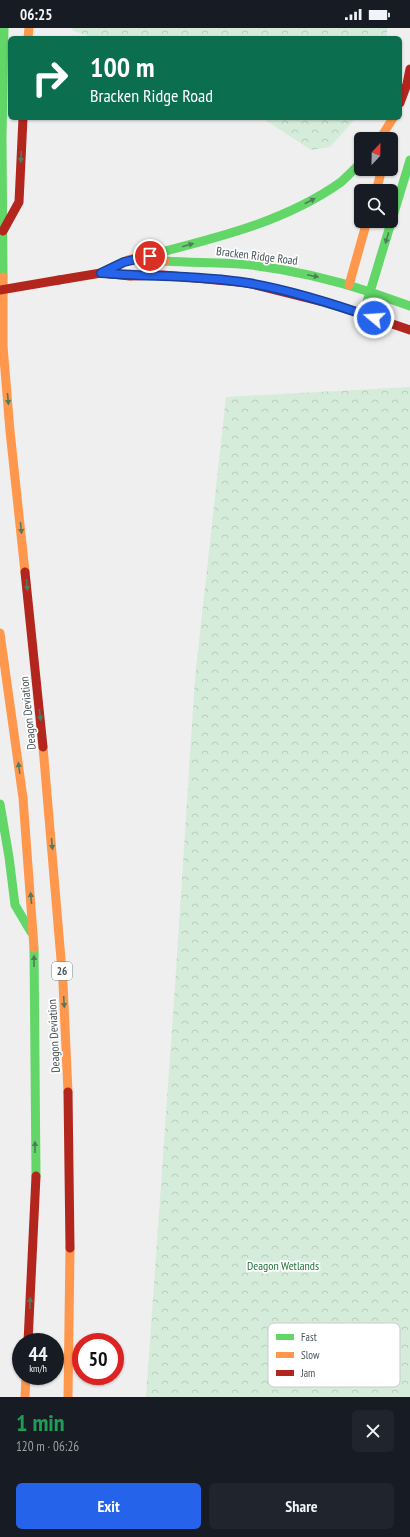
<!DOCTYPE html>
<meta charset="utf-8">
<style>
body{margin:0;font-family:"PT Sans Narrow",sans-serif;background:#20242c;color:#f1f3f6;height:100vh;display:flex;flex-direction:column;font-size:15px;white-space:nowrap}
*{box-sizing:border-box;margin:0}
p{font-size:13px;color:#9ea1a6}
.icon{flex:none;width:22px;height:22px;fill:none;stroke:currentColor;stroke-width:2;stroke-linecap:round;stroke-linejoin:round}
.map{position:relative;height:1369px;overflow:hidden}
.details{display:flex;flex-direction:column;background:#171b24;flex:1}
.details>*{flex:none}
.guide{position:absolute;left:8px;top:8px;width:394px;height:84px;border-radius:6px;box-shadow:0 1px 3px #0004;background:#0b6e4f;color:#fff;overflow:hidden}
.needle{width:26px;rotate:22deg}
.controls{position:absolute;left:354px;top:104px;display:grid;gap:8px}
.controls a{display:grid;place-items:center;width:44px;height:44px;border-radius:6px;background:#171b24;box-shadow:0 1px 3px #0004;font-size:20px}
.speed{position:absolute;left:12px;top:1305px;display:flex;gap:8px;font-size:20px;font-weight:700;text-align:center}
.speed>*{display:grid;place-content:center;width:52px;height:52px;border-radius:50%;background:#171b24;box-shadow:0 1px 3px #0004;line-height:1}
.speed small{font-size:10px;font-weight:400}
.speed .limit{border:6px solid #d22;background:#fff;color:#111}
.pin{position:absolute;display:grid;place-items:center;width:34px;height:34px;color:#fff;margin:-17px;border:2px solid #fff;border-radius:50%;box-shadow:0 1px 4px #0007}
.me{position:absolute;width:44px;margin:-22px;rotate:288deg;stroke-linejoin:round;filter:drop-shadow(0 0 3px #0008)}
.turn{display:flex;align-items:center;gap:14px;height:84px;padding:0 16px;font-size:18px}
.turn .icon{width:52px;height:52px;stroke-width:2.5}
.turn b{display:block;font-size:28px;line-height:34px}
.round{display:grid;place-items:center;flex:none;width:42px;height:42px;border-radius:6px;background:#20242c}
.summary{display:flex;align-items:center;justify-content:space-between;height:68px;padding:0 16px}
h1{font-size:24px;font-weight:600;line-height:30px;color:#1e9e55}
.button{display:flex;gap:8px;margin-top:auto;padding:8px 16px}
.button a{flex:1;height:46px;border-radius:6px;background:#2563eb;color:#fff;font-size:16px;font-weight:600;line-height:46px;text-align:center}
.button a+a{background:#20242c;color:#f1f3f6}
.status{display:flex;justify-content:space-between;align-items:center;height:28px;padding:0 20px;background:#171b24;direction:ltr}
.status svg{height:11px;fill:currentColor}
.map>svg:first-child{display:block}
.forest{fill:url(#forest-crowns)}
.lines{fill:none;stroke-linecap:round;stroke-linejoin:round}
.fast{stroke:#63d668;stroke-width:9}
.slow{stroke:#ff974d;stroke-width:9}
.jam{stroke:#b3261e;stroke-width:9}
.jam-bridge{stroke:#b3261e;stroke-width:9}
.oneway{fill:#507b5e}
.route-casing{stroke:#184099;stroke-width:10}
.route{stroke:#2563eb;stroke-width:7}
.labels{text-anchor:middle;stroke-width:3.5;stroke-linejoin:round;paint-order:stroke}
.shield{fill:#fff;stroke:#7f878b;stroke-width:1}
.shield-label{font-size:11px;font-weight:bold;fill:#485459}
.street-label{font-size:12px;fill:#485459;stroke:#fff}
.park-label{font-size:12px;fill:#20733a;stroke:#fff}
.key{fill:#fff;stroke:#c8cccd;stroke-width:1}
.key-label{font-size:11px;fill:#485459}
</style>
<div class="status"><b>06:25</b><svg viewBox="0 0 49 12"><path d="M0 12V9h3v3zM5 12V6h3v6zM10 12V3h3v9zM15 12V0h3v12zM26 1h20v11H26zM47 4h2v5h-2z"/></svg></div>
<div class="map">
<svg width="410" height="1369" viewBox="0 0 410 1369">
<defs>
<pattern id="forest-crowns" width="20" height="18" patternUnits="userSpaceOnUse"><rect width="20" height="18" fill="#d6ecda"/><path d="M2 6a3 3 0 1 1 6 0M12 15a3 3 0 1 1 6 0" fill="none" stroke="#b9ccbd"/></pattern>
</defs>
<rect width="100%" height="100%" fill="#efefef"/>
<!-- forest -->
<g class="forest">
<polygon points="71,0 387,0 387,10 94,10 74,3"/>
<polygon points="262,90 356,90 330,119 311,122"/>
<polygon points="410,359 410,1369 146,1369 175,958 195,650 226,369"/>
</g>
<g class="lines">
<!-- fast -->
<g class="fast">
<path d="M150,227c66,-17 135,-33 191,-73 7,-6 13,-13 20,-19"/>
<path d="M165,233c29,2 58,1 86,4 41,5 80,14 119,27l-7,22 -44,-13"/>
<polyline points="3,249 2,109 4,0"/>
<polyline points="370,264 410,278"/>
<polyline points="370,264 410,132"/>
<polyline points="0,776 9,829 15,877 31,904"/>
<polyline points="34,920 36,1148"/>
</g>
<!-- slow -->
<g class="slow">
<polyline points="28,10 29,0"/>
<polyline points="380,111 393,90"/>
<polyline points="376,163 382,141"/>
<path d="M101,245c14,-7 32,-18 49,-17 5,0 10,4 15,5"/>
<polyline points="3,249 3,318 10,403 25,544"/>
<polyline points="349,257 367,193"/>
<polyline points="0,605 23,770 34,920"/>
<polyline points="43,719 63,955 68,1064"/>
<polyline points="25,1369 26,1348"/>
<polyline points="68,1369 70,1220"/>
</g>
<!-- jam -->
<g class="jam">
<polyline points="400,75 407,56 410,41"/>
<polyline points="3,203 19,174 23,90"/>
<polyline points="59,252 101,245 130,248 163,247 248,255 319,273"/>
<polyline points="363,286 410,302"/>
<polyline points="25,544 43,719"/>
<polyline points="68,1064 70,1220"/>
<polyline points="28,1314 36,1148"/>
</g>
<!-- jam-bridge -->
<polyline class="jam-bridge" points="0,262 59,252"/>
</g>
<!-- one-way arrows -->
<defs><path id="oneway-solid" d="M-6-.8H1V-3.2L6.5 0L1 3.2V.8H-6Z"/></defs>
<g class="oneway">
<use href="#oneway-solid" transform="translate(21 129) rotate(93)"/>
<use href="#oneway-solid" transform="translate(310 173) rotate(-27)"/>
<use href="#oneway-solid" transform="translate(387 210) rotate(107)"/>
<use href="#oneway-solid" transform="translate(188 217) rotate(-16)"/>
<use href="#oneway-solid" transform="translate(313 248) rotate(12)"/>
<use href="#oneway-solid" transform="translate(8 371) rotate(85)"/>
<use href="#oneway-solid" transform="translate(21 500) rotate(84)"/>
<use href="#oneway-solid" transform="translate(27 557) rotate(84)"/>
<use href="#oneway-solid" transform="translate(40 687) rotate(84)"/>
<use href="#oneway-solid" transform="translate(19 740) rotate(-98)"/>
<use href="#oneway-solid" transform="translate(52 816) rotate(85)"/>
<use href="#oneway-solid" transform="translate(31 870) rotate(-95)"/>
<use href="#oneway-solid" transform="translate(34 933) rotate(-90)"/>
<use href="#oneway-solid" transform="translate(64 974) rotate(87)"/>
<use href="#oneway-solid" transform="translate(35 1119) rotate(-90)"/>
<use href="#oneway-solid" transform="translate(30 1275) rotate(-87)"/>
</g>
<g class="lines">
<defs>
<path id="route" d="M150,228l-26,6 -23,11c49,4 98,2 147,10 42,7 86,21 126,35"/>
</defs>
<!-- route casing -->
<use href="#route" class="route-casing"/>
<!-- route -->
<use href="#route" class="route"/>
</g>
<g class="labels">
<!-- shield labels -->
<rect class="shield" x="52" y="934" width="20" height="18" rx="3"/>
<g class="shield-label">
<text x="62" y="947">26</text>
</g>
<!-- street labels -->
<g class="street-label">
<text transform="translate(257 228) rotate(7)" y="4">Bracken Ridge Road</text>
<text transform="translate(28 685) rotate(-96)" y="4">Deagon Deviation</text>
<text transform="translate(54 1008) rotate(-93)" y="4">Deagon Deviation</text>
</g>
<!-- park labels -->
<g class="park-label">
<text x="283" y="1242">Deagon Wetlands</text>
</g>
</g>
<!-- legend -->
<rect x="268" y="1295" width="132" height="64" rx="6" class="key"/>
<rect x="276" y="1306" width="18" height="6" fill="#63d668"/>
<rect x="276" y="1324" width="18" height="6" fill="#ff974d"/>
<rect x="276" y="1342" width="18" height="6" fill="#b3261e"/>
<g class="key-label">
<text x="301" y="1313">Fast</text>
<text x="301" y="1331">Slow</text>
<text x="301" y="1349">Jam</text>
</g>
</svg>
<div class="controls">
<a><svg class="needle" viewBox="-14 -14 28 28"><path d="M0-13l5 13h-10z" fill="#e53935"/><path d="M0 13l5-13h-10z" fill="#9ea1a6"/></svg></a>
<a><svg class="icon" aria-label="search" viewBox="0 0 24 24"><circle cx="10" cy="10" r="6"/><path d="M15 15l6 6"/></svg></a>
</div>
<div class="speed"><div>44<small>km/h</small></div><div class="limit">50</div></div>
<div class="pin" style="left:150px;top:228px;background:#d93025"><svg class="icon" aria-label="arrive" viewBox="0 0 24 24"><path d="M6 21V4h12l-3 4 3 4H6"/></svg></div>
<svg class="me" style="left:374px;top:290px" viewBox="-20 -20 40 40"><circle r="17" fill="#2563eb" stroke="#fff" stroke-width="3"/><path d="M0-11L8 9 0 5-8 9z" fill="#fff"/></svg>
<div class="guide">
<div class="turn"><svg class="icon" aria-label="right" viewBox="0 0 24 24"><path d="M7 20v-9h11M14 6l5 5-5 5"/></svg><div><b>100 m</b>Bracken Ridge Road</div></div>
</div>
</div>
<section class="details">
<div class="summary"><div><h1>1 min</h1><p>120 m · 06:26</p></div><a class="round"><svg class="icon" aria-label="close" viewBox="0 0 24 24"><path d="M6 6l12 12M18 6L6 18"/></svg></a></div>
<div class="button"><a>Exit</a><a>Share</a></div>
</section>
